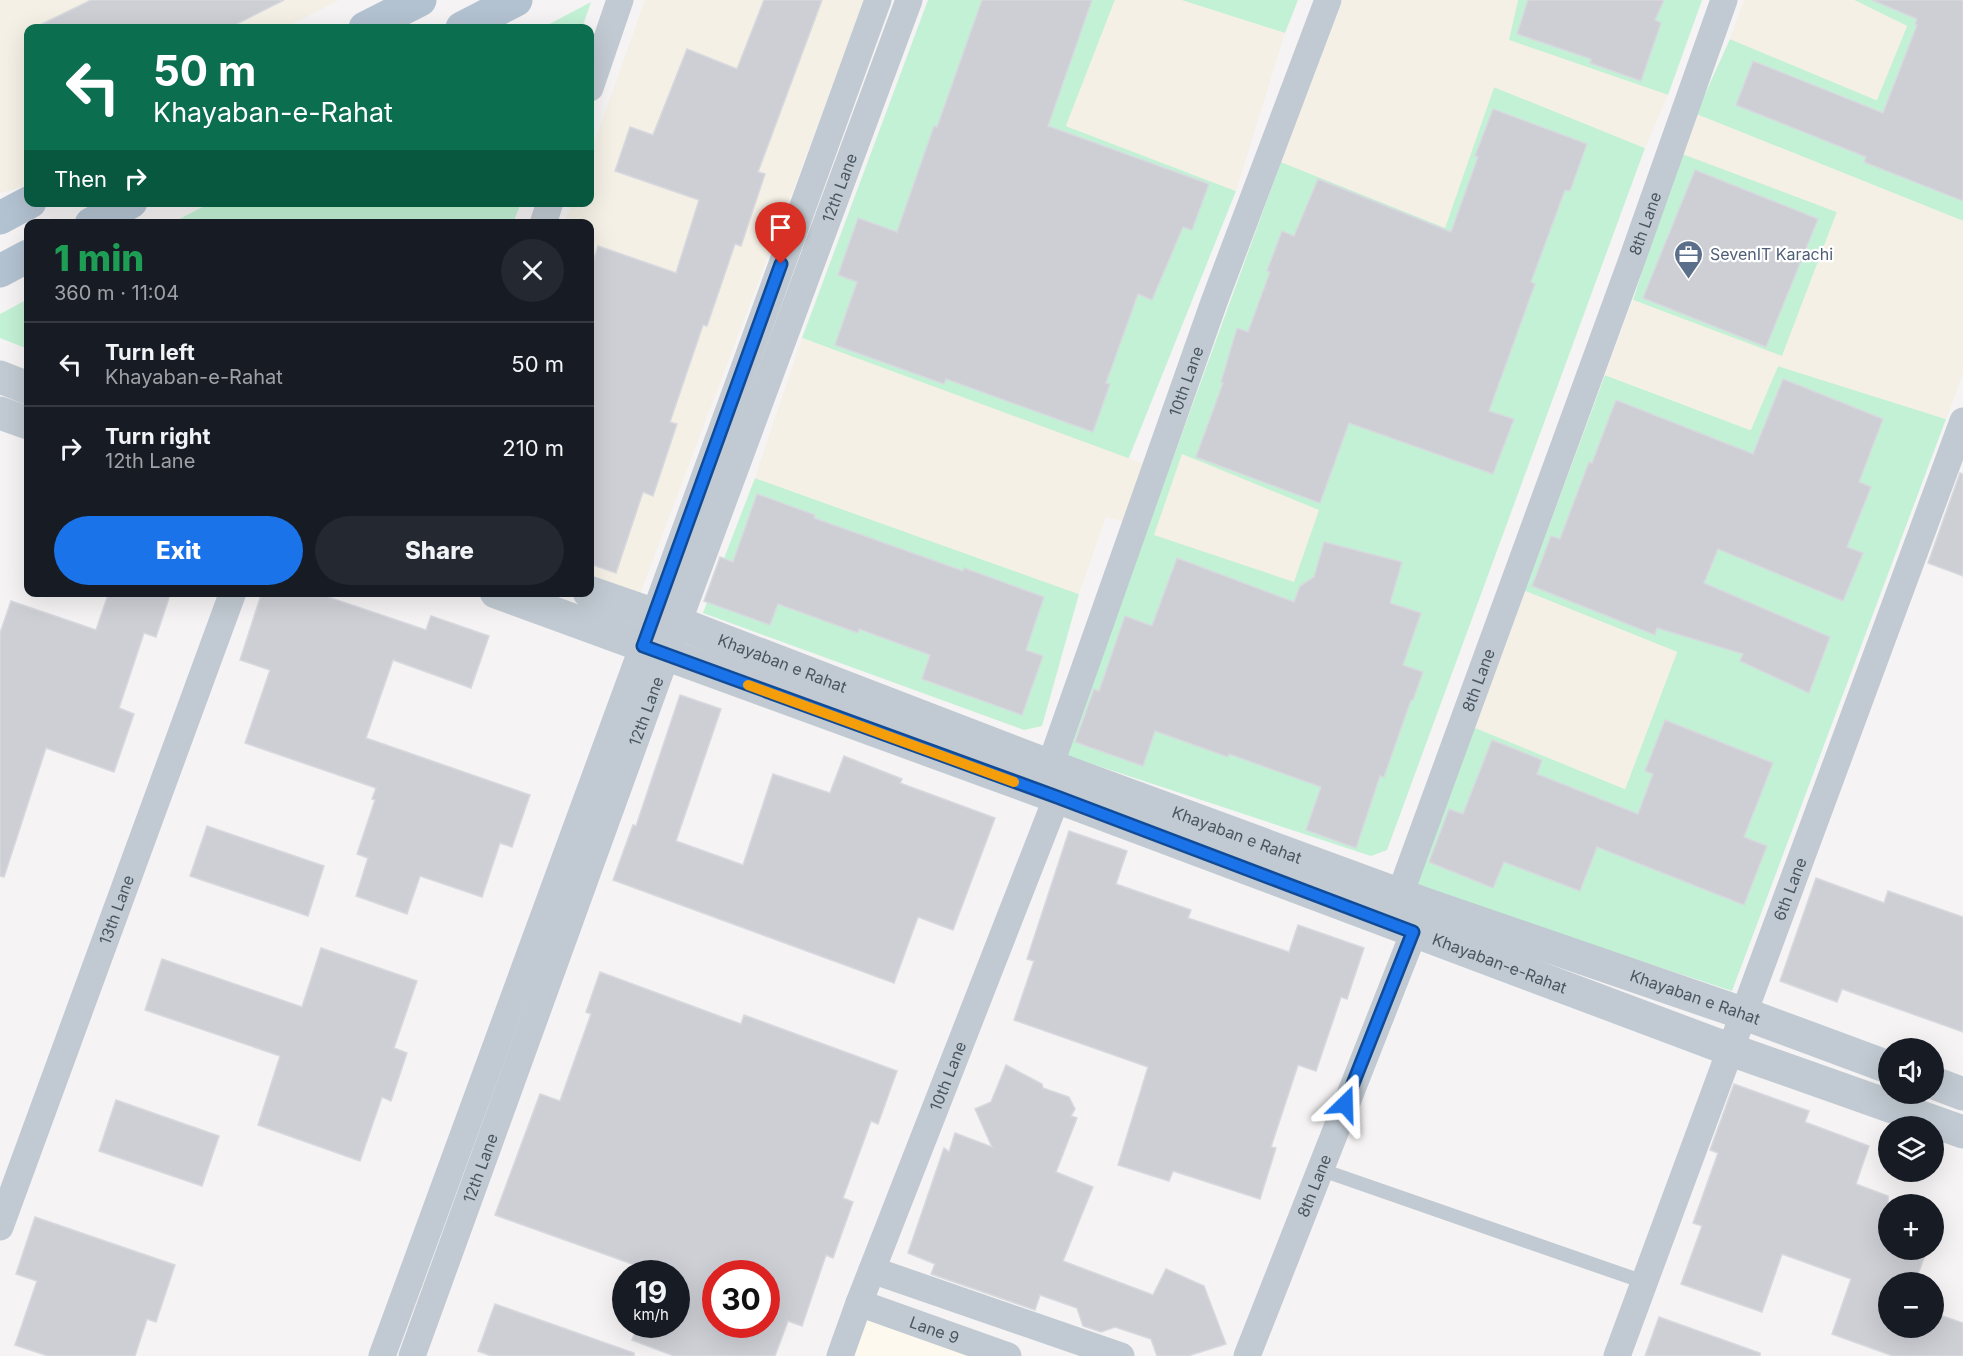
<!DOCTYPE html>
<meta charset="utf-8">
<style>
body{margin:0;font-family:Inter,sans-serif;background:#242831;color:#f1f3f6;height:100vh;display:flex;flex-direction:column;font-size:22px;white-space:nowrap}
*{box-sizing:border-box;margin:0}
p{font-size:20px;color:#9ea1a6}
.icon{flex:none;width:33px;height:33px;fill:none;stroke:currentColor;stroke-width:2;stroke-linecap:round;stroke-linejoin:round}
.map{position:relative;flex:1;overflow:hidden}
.sheet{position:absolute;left:24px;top:219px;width:570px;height:378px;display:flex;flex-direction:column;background:#171b24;border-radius:12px;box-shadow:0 6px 24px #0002}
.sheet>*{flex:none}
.guide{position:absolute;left:24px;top:24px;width:570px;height:183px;border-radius:12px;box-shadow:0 6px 24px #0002;background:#0b6e4f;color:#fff;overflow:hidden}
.controls{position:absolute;left:1878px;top:1038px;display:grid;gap:12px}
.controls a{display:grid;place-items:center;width:66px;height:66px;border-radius:50%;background:#171b24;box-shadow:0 6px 24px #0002;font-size:30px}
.speed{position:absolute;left:612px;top:1260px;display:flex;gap:12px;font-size:30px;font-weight:700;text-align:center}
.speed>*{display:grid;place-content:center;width:78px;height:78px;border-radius:50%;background:#171b24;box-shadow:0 6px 24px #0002;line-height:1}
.speed small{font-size:15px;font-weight:400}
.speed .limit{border:9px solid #d22;background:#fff;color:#111}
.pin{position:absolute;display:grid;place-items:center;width:51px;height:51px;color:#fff;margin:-62px -26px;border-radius:50% 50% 50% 0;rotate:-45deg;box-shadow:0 0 6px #0007}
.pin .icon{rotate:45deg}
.me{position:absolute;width:66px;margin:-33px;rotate:22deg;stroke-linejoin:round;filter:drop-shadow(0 0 4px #0008)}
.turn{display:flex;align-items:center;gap:21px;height:126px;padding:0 30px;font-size:27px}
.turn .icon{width:78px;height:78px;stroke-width:2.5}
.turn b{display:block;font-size:42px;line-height:51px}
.then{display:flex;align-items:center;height:57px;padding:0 30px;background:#0003;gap:12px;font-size:22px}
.round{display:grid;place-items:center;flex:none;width:63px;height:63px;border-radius:32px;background:#242831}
.headline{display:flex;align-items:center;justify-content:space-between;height:102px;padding:0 30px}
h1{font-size:36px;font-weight:800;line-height:45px;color:#1e9e55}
.primary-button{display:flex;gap:12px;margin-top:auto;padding:12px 30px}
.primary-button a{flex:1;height:69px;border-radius:36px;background:#1a73e8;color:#fff;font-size:24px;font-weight:800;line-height:69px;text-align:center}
.primary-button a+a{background:#242831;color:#f1f3f6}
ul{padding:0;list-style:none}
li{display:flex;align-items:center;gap:18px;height:84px;padding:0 30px;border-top:2px solid #363941}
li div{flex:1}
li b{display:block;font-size:22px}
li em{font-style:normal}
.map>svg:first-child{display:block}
.commercial{fill:#fdf9ef}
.green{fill:#c3f1d5}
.sand{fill:#f5f0e5}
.building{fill:#cdcfd5;stroke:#d7d9de;stroke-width:1.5;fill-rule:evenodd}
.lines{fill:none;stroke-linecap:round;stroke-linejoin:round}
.service{stroke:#c1cad2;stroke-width:14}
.minor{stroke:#c1cad2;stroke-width:27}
.tertiary{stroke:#c1cad2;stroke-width:33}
.primary{stroke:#b3c2d1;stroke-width:33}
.route-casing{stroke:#114b97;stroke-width:15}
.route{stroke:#1a73e8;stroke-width:10}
.slow{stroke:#f59e0b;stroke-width:10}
.labels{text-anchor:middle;stroke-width:4.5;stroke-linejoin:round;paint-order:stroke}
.street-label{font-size:16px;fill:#4a5661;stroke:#fff}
.service-label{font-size:16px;fill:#4e5e75;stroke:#fff;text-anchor:start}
</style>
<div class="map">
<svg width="1963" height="1356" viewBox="0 0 1963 1356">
<rect width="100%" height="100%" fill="#f5f3f3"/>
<!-- commercial -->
<polygon class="commercial" points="864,1307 996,1356 847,1356"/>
<!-- green -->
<g class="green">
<polygon points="928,0 1115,0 1066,126 1236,191 1128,460 802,338"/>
<polygon points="1181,0 1298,0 1285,33"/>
<polygon points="1518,0 1702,0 1668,95 1508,40"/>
<polygon points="1854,0 1963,0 1963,221 1696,114 1730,39 1876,100 1907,26"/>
<polygon points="591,2 582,28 542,28"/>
<polygon points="1494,87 1645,148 1387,850 1371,856 1065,755 1281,162 1445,227"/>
<polygon points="1680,153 1837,212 1782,357 1633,300"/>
<polygon points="212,202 520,202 521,203 513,223 172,223"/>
<polygon points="28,299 28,349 0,338 0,314"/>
<polygon points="1778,366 1946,419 1732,991 1413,886 1473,727 1625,789 1677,652 1525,591 1605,375 1750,430"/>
<polygon points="755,478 1079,594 1042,726 1024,730 703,613"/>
</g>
<!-- sand -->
<g class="sand">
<polygon points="0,0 339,0 285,28 28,28 28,185 0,193"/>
<polygon points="645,0 865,0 640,594 590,576 590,224 564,224 572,203 590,202 590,154"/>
<polygon points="1115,0 1181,0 1285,33 1236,191 1066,126"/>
<polygon points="1343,0 1518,0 1509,40 1668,95 1645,148 1494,87 1445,228 1281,162"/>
<polygon points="1744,0 1854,0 1907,26 1877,100 1730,39"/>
<polygon points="1696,114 1963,221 1963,374 1946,419 1778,366 1751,430 1605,375 1633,300 1782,356 1837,212 1680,153"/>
<polygon points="802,338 1147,465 1125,522 1106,517 1079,594 755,478"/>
<polygon points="1182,454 1319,510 1294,582 1154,535"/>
<polygon points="1525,591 1677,652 1625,789 1473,727"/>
</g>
<!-- building -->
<g class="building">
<polygon points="91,0 284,0 229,28 34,28"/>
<polygon points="764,0 822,0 758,172 765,174 741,246 735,244 707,326 703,325 670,422 677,424 653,496 643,492 616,573 590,564 590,271 598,246 676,273 699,200 615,171 630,127 653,135 687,49 737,69"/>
<polygon points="982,0 1092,0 1048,126 1209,184 1192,230 1183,227 1152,300 1138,294 1106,383 1110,384 1093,432 946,379 944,384 835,345 857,282 838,275 858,218 897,232 934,126 937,127"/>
<polygon points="1528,0 1664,0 1655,20 1661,23 1641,81 1590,63 1591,59 1517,34"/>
<polygon points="1872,0 1963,0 1963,201 1864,162 1866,157 1736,105 1753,61 1883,113 1917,25 1915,24 1917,19"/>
<polygon points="1493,109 1587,144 1570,191 1565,190 1531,282 1535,284 1489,411 1514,419 1493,474 1349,423 1320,503 1196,457 1223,383 1221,382 1237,328 1248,332 1270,272 1267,271 1282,231 1294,236 1318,179 1451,232 1478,157 1475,156"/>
<polygon points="1695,170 1818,219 1766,347 1643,298"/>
<polygon points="1783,379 1883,419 1859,482 1871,487 1847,547 1863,553 1843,601 1718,549 1704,583 1830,637 1809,693 1740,661 1743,654 1657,628 1655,635 1532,586 1551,536 1560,539 1589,462 1592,463 1616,400 1753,454"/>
<polygon points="1960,473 1963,474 1963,576 1928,563"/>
<polygon points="757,494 815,515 814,518 963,571 964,568 1044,597 1026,650 1043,656 1022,715 922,679 930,655 859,629 858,633 778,604 770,625 704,601 720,557 733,562"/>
<polygon points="1324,542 1402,562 1390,603 1421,613 1403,665 1423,672 1413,700 1411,700 1384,777 1380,776 1356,848 1306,830 1321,787 1229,754 1228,757 1155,731 1143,766 1075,742 1094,689 1099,691 1125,616 1152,626 1177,558 1294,602 1300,586 1314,577"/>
<polygon points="109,592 171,592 156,637 144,633 119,708 134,714 114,772 46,748 4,877 0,876 0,633 11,601 96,630"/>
<polygon points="262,592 330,592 328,597 426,630 431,616 489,636 471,688 393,660 366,738 530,795 512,847 500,843 482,897 420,876 407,914 356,896 368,858 357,854 375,800 372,799 376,788 245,743 270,670 240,660"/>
<polygon points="680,695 721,709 676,841 743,865 773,774 830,793 844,756 902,779 900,783 995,818 953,930 918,917 894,983 613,880 633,825 636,826"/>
<polygon points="1665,720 1773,763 1744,837 1767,846 1744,905 1597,847 1580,891 1504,862 1493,888 1429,862 1449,809 1463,814 1492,740 1542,760 1537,774 1638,814 1653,774 1645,771"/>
<polygon points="207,826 324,866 308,916 190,876"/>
<polygon points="1069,831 1127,851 1116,884 1191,910 1188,918 1289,952 1298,925 1364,948 1347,999 1341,997 1316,1071 1298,1065 1271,1147 1276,1148 1260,1199 1173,1171 1169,1181 1118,1165 1148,1067 1014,1020 1034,961 1027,959"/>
<polygon points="1816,878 1884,903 1888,891 1963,917 1963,1032 1842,989 1837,1002 1780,981"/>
<polygon points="321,948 417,981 394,1048 407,1053 391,1101 382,1097 360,1161 258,1125 280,1056 145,1010 162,959 302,1007"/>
<path d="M600,972l141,52 3,-9 153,56 -19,53 -7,-3 -28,77 10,4 -20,56 -7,-3 -24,71 -14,-5 -13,35h-101l-42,-16 6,-16h38v-50h-16l-165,-59 45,-121 20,7 31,-87 -5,-2zM716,1274h50v50h-50z"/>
<polygon points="1006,1065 1042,1084 1043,1088 1069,1097 1075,1109 1071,1116 1077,1118 1056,1172 1093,1187 1063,1261 1153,1295 1166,1269 1204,1286 1226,1344 1188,1356 1157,1356 1151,1339 1115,1327 1101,1332 1083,1326 1077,1308 1040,1295 1035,1310 931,1274 935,1264 908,1253 944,1148 949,1152 955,1133 992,1147 975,1109 991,1102"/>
<polygon points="1734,1084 1809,1111 1805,1122 1869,1146 1856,1184 1888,1196 1888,1250 1927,1250 1915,1282 1888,1282 1888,1328 1934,1328 1934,1313 1963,1323 1963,1356 1893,1356 1832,1334 1851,1279 1782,1254 1762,1312 1681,1284 1702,1226 1693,1223 1718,1153 1710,1150"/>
<polygon points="116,1100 219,1136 202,1186 99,1151"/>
<polygon points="35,1217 175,1265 156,1322 147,1319 135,1356 48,1356 15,1345 37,1281 16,1274"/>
<polygon points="495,1304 634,1353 634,1356 491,1356 478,1351"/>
<polygon points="1659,1317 1760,1353 1760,1356 1645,1356"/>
</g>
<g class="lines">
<!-- service -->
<polyline class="service" points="1319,1169 1644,1282"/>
<!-- minor -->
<g class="minor">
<polyline points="590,88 620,0"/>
<polyline points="543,224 550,202"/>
<path id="s1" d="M1050,766l164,-464 114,-302"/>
<path id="s2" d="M0,1227l233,-635"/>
<polyline points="872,1270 1121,1356"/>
<path id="s3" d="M859,1303l149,53"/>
<polyline points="382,1356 643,646 878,0"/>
<path id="s4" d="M412,1356l266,-733 231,-623"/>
<path id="s5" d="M840,1356l19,-53 198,-506"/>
<path id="s6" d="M1247,1356l167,-424 -14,-38 233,-637 91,-257"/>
<path id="s7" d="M1617,1356l346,-935"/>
</g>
<!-- tertiary -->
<g class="tertiary">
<polyline points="0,377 28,388"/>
<polyline points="0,413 28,423"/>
<path id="s8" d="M496,592l561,205 674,253 232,82"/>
<path id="s9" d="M589,592l89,31 372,143 375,138 320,110 143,53"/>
<polyline points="1934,1083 1963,1094"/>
</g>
<!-- primary -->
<g class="primary">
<polyline points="365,28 420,0"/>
<polyline points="462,28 516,0"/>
<polyline points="0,218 30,202"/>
<polyline points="91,224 131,202"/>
<polyline points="0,271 28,256"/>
</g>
</g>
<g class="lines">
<defs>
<polyline id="route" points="781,264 643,646 1057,797 1413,932 1345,1104"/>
</defs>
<!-- route casing -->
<use href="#route" class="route-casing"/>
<!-- route -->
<use href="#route" class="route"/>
<!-- slow -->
<polyline class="slow" points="748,685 1014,782"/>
</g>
<!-- icons -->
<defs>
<symbol id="office-pin" viewBox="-11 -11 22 30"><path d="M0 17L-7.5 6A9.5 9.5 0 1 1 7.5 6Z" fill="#5c6f8a" stroke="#fff"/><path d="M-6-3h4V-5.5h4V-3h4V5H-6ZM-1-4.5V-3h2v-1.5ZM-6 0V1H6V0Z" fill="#fff"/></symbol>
</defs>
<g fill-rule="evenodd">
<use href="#office-pin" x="1672" y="238" width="33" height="45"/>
</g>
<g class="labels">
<!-- street labels -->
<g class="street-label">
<text dy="6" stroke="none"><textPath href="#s4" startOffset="1244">12th Lane</textPath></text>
<text dy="6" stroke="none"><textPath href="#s6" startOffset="1210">8th Lane</textPath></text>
<text dy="6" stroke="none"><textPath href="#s1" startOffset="408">10th Lane</textPath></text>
<text dy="6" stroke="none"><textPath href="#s9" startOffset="206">Khayaban e Rahat</textPath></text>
<text dy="6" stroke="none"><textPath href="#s6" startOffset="724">8th Lane</textPath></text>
<text dy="6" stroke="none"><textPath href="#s4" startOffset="686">12th Lane</textPath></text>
<text dy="6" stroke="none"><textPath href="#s9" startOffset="692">Khayaban e Rahat</textPath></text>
<text dy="6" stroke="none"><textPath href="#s7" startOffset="498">6th Lane</textPath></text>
<text dy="6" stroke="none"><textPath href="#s2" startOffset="338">13th Lane</textPath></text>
<text dy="6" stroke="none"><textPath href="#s8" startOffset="1070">Khayaban-e-Rahat</textPath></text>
<text dy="6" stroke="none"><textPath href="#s9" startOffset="1178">Khayaban e Rahat</textPath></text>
<text dy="6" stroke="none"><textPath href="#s5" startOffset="300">10th Lane</textPath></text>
<text dy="6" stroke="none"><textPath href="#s4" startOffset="200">12th Lane</textPath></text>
<text dy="6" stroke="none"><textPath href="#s6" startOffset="183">8th Lane</textPath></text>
<text dy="6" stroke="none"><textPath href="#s3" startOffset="80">Lane 9</textPath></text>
</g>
<!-- service labels -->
<g class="service-label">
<text x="1710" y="260">SevenIT Karachi</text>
</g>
</g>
</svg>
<div class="controls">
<a><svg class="icon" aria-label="sound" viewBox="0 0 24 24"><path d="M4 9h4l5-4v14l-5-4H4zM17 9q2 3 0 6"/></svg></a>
<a><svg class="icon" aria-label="layers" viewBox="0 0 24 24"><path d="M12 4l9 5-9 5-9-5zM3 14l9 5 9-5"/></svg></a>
<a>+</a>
<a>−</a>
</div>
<div class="speed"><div>19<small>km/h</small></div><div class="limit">30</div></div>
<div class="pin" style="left:781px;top:264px;background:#d93025"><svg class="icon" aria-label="arrive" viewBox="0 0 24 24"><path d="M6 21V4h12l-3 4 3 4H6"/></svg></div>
<svg class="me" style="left:1345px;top:1104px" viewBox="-20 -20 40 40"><path d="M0-17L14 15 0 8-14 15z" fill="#1a73e8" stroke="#fff" stroke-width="4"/></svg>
<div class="guide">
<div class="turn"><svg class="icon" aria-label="left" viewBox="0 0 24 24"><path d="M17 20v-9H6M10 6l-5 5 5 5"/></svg><div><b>50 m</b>Khayaban-e-Rahat</div></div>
<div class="then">Then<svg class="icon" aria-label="right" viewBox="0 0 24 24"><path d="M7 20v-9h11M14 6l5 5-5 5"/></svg></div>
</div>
<section class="sheet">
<div class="headline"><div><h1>1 min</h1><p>360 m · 11:04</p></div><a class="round"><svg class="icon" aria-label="close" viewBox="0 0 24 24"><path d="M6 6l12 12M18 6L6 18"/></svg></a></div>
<ul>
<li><svg class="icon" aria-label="left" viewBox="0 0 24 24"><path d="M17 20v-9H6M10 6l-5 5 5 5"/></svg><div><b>Turn left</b><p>Khayaban-e-Rahat</p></div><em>50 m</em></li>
<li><svg class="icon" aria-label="right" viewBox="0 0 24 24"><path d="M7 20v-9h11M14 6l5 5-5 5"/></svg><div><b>Turn right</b><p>12th Lane</p></div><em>210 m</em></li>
</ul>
<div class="primary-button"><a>Exit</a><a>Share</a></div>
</section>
</div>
